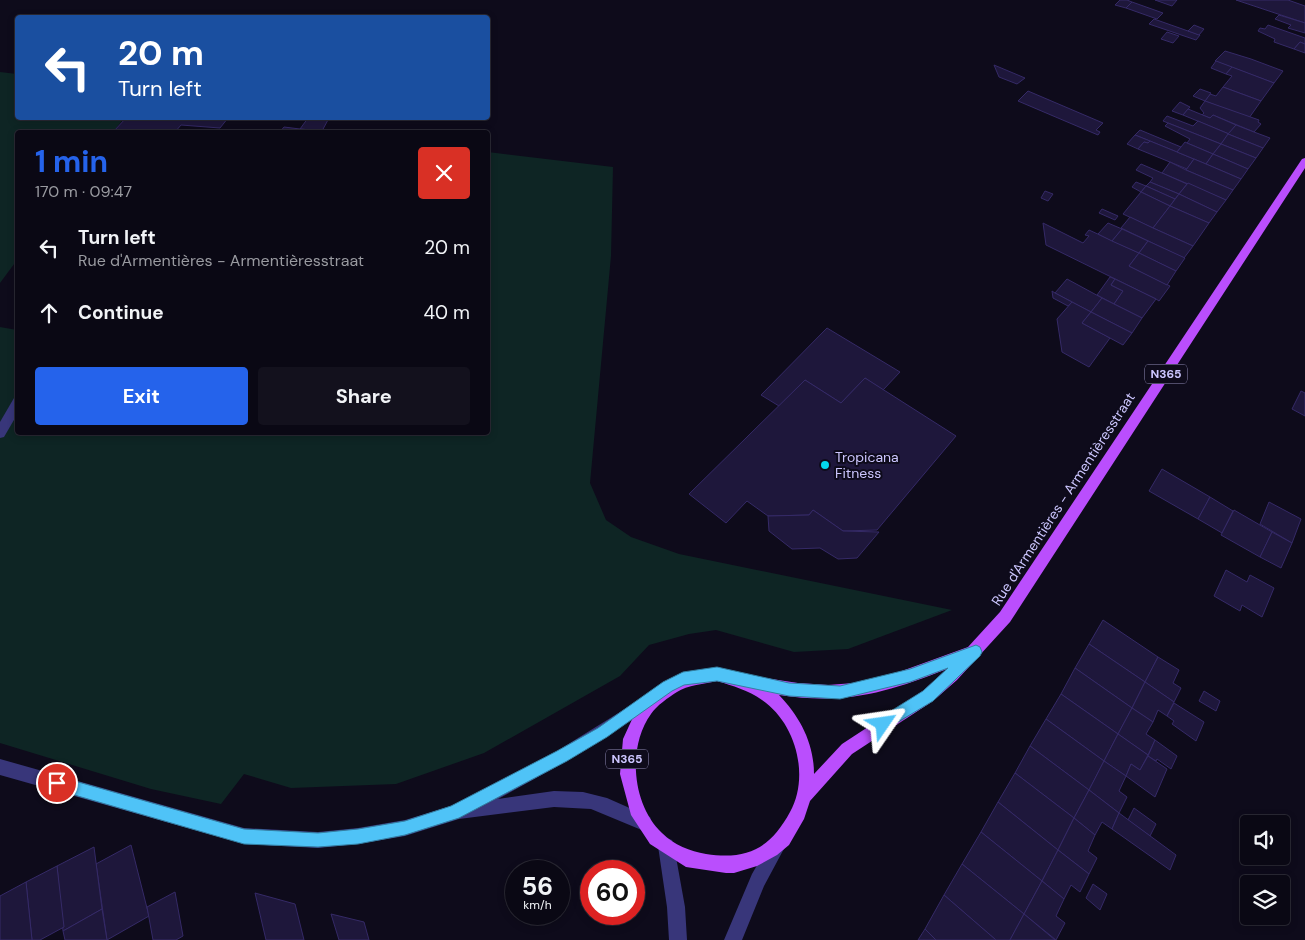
<!DOCTYPE html>
<meta charset="utf-8">
<style>
body{margin:0;font-family:"DM Sans",sans-serif;background:#13111d;color:#f1f3f6;height:100vh;display:flex;flex-direction:column;font-size:19px;white-space:nowrap}
*{box-sizing:border-box;margin:0}
p{font-size:16px;color:#999aa0}
.icon{flex:none;width:28px;height:28px;fill:none;stroke:currentColor;stroke-width:2;stroke-linecap:round;stroke-linejoin:round}
.map{position:relative;flex:1;overflow:hidden}
.drawer{position:absolute;left:15px;top:130px;width:475px;height:305px;display:flex;flex-direction:column;background:#0a0814;border-radius:5px;box-shadow:0 2px 8px #0003,0 0 0 1px #2a2934}
.drawer>*{flex:none}
.guide{position:absolute;left:15px;top:15px;width:475px;height:105px;border-radius:5px;box-shadow:0 2px 8px #0003,0 0 0 1px #2a2934;background:#1a4fa0;color:#fff;overflow:hidden}
.buttons{position:absolute;left:1240px;top:815px;display:grid;gap:10px}
.buttons a{display:grid;place-items:center;width:50px;height:50px;border-radius:5px;background:#0a0814;box-shadow:0 2px 8px #0003,0 0 0 1px #2a2934;font-size:25px}
.speed{position:absolute;left:505px;top:860px;display:flex;gap:10px;font-size:25px;font-weight:700;text-align:center}
.speed>*{display:grid;place-content:center;width:65px;height:65px;border-radius:50%;background:#0a0814;box-shadow:0 2px 8px #0003,0 0 0 1px #2a2934;line-height:1}
.speed small{font-size:12px;font-weight:400}
.speed .limit{border:8px solid #d22;background:#fff;color:#111}
.pin{position:absolute;display:grid;place-items:center;width:42px;height:42px;color:#fff;margin:-21px;border:2px solid #fff;border-radius:50%;box-shadow:0 1px 5px #0007}
.me{position:absolute;width:55px;margin:-28px;rotate:58deg;stroke-linejoin:round;filter:drop-shadow(0 0 4px #0008)}
.turn{display:flex;align-items:center;gap:18px;height:105px;padding:0 20px;font-size:22px}
.turn .icon{width:65px;height:65px;stroke-width:2.5}
.turn b{display:block;font-size:35px;line-height:42px}
.round{display:grid;place-items:center;flex:none;width:52px;height:52px;border-radius:5px;background:#13111d}
.headline{display:flex;align-items:center;justify-content:space-between;height:85px;padding:0 20px}
h1{font-size:30px;font-weight:700;line-height:38px;color:#2563eb}
.action{display:flex;gap:10px;margin-top:auto;padding:10px 20px}
.action a{flex:1;height:58px;border-radius:5px;background:#2563eb;color:#fff;font-size:20px;font-weight:700;line-height:58px;text-align:center}
.action a+a{background:#13111d;color:#f1f3f6}
ul{padding:0;list-style:none}
li{display:flex;align-items:center;gap:15px;height:65px;padding:0 20px}
li div{flex:1}
li b{display:block;font-size:19px}
li em{font-style:normal}
.map>svg:first-child{display:block}
.green{fill:#0e2524}
.building{fill:#1e173b;stroke:#352a67}
.lines{fill:none;stroke-linecap:round;stroke-linejoin:round}
.service{fill:#38367a;fill-rule:evenodd}
.tertiary{fill:#38367a;fill-rule:evenodd}
.primary{fill:#ba4efd;fill-rule:evenodd}
.route{fill:#4fc3f7;stroke:#337fa1}
.poi-dot{fill:#03d7ed;stroke:#0e0b1b;stroke-width:2}
.labels{text-anchor:middle;stroke-width:4;stroke-linejoin:round;paint-order:stroke}
.shield{fill:#0e0b1b;stroke:#938eba;stroke-width:1}
.shield-label{font-size:12px;font-weight:bold;fill:#ccc6fe}
.poi-label{font-size:14px;fill:#ccc6fe;stroke:#0e0b1b;text-anchor:start}
.street-label{font-size:14px;fill:#ccc6fe;stroke:#0e0b1b}
</style>
<div class="map">
<svg width="1305" height="940" viewBox="0 0 1305 940">
<rect width="100%" height="100%" fill="#0e0b1b"/>
<!-- green -->
<g class="green">
<polygon points="0,72 17,74 18,118 124,118 113,132 18,132 17,260 0,283"/>
<polygon points="488,152 613,167 611,256 590,483 606,520 631,537 679,554 952,610 848,649 794,652 716,630 689,634 649,645 620,676 484,753 396,784 291,788 244,774 221,804 151,789 0,743 0,327 17,330 18,432 488,432"/>
</g>
<!-- building -->
<g class="building">
<polygon points="1120,0 1127,0 1132,2 1126,8 1115,5"/>
<polygon points="1155,0 1177,0 1172,6"/>
<polygon points="1236,0 1288,0 1305,6 1305,23"/>
<polygon points="1132,2 1163,13 1157,19 1126,8"/>
<polygon points="1279,15 1305,23 1305,33 1288,28 1291,25 1275,19"/>
<polygon points="1154,19 1188,31 1200,35 1196,40 1149,24"/>
<polygon points="1194,25 1204,29 1199,35 1188,31"/>
<polygon points="1268,25 1305,38 1305,44 1300,42 1294,49 1274,42 1275,39 1258,31 1260,28 1265,29"/>
<polygon points="1167,32 1179,36 1173,43 1161,39"/>
<polygon points="1300,42 1305,44 1305,53 1294,49"/>
<polygon points="1225,51 1251,59 1283,71 1274,83 1215,61"/>
<polygon points="1216,61 1232,67 1226,74 1211,68"/>
<polygon points="994,65 1025,78 1017,84 999,77"/>
<polygon points="1232,67 1274,83 1261,101 1223,87 1232,76 1226,74"/>
<polygon points="1223,87 1261,101 1249,118 1205,101 1210,94 1216,96"/>
<polygon points="1200,89 1211,93 1205,101 1193,96"/>
<polygon points="1028,91 1103,123 1096,130 1100,132 1098,135 1018,101"/>
<polygon points="1205,101 1259,120 1258,122 1261,124 1254,132 1213,115 1210,118 1202,115 1204,113 1200,108"/>
<polygon points="1180,102 1190,107 1183,115 1172,111"/>
<polygon points="1188,109 1210,118 1213,115 1236,125 1229,134 1183,115"/>
<polygon points="1167,116 1193,126 1198,121 1229,134 1221,144 1163,121"/>
<polygon points="126,118 228,118 220,128 181,125 175,132 113,132"/>
<polygon points="308,118 329,118 322,131 300,129"/>
<polygon points="1168,123 1221,144 1213,154 1187,143 1190,139 1165,126"/>
<polygon points="1236,125 1254,132 1270,138 1263,148 1228,134"/>
<polygon points="284,127 300,129 322,131 280,132"/>
<polygon points="1140,130 1181,147 1177,152 1135,135"/>
<polygon points="1228,134 1263,148 1256,158 1221,144"/>
<polygon points="1135,135 1150,141 1148,143 1144,142 1138,149 1127,144"/>
<polygon points="1150,141 1177,152 1194,159 1187,169 1138,149 1144,142 1148,143"/>
<polygon points="1185,142 1187,143 1213,154 1206,164 1177,152"/>
<polygon points="1221,144 1256,158 1248,169 1213,154"/>
<polygon points="1213,154 1248,169 1241,179 1206,164"/>
<polygon points="1194,159 1206,164 1241,179 1233,190 1186,170"/>
<polygon points="1170,162 1186,170 1233,190 1226,200 1162,173"/>
<polygon points="1141,164 1162,173 1187,184 1179,194 1150,182 1153,178 1136,170"/>
<polygon points="1136,182 1146,186 1141,192 1132,187"/>
<polygon points="1150,182 1179,194 1175,199 1146,186"/>
<polygon points="1188,183 1226,200 1217,212 1179,194"/>
<polygon points="1146,186 1175,199 1170,206 1141,192"/>
<polygon points="1045,191 1053,194 1048,201 1041,198"/>
<polygon points="1141,192 1170,206 1153,228 1123,214"/>
<polygon points="1179,194 1217,212 1209,223 1170,206"/>
<polygon points="1170,206 1209,223 1193,246 1153,228"/>
<polygon points="1102,209 1118,216 1115,220 1099,213"/>
<polygon points="1130,217 1153,228 1193,246 1184,258 1121,228"/>
<polygon points="1043,223 1083,243 1089,236 1085,235 1089,230 1139,253 1129,266 1170,286 1159,301 1156,299 1046,245"/>
<polygon points="1108,223 1122,229 1112,241 1098,234"/>
<polygon points="1122,229 1148,241 1139,253 1112,241"/>
<polygon points="1148,241 1185,258 1176,271 1139,253"/>
<polygon points="1139,253 1176,271 1167,285 1129,266"/>
<polygon points="1110,277 1115,279 1111,285 1123,291 1114,304 1097,295"/>
<polygon points="1067,279 1102,298 1091,312 1055,293"/>
<polygon points="1115,279 1156,299 1142,318 1114,304 1123,291 1111,285"/>
<polygon points="1052,291 1055,293 1072,302 1068,306 1053,298"/>
<polygon points="1102,298 1142,318 1132,333 1091,312"/>
<polygon points="1072,302 1091,312 1082,323 1110,338 1089,367 1062,352 1057,319"/>
<polygon points="1091,312 1132,333 1123,345 1082,323"/>
<polygon points="827,328 900,372 883,390 865,378 841,403 805,380 779,406 761,395"/>
<polygon points="865,378 956,436 877,530 843,531 813,510 809,515 768,516 747,501 726,523 689,494 805,380 841,403"/>
<polygon points="1301,391 1305,393 1305,416 1292,409"/>
<polygon points="1162,469 1210,497 1198,519 1149,491"/>
<polygon points="1210,497 1233,511 1222,533 1198,519"/>
<polygon points="1269,502 1301,519 1292,543 1260,524"/>
<polygon points="813,510 843,531 879,532 857,558 838,559 820,548 792,549 769,531 768,516 809,515"/>
<polygon points="1234,510 1272,532 1260,557 1221,535"/>
<polygon points="1272,532 1292,543 1281,568 1260,557"/>
<polygon points="1226,570 1247,582 1250,575 1274,588 1262,617 1242,605 1240,611 1214,596"/>
<polygon points="1103,620 1158,657 1145,682 1089,644"/>
<polygon points="1089,644 1145,682 1132,708 1075,668"/>
<polygon points="1158,657 1179,670 1173,683 1181,688 1174,702 1145,682"/>
<polygon points="1075,668 1132,708 1118,734 1061,694"/>
<polygon points="1145,682 1174,702 1167,716 1158,710 1153,722 1132,708"/>
<polygon points="1204,691 1220,701 1216,711 1199,701"/>
<polygon points="1061,694 1118,734 1104,761 1046,719"/>
<polygon points="1174,703 1204,722 1196,741 1172,724 1174,721 1167,716"/>
<polygon points="1132,708 1153,722 1146,734 1155,740 1148,755 1118,734"/>
<polygon points="1046,719 1104,761 1089,790 1030,746"/>
<polygon points="1118,734 1148,755 1140,770 1131,764 1126,776 1104,761"/>
<polygon points="1155,740 1177,756 1171,769 1157,759 1156,761 1148,756"/>
<polygon points="1030,746 1089,790 1074,818 1015,773"/>
<polygon points="1148,756 1167,769 1155,797 1126,776 1131,764 1140,770"/>
<polygon points="1104,761 1126,776 1119,791 1127,797 1119,813 1089,790"/>
<polygon points="1015,773 1074,818 1058,850 998,802"/>
<polygon points="1089,790 1119,813 1112,829 1102,822 1095,835 1074,818"/>
<polygon points="998,802 1058,850 1042,881 981,832"/>
<polygon points="1134,808 1156,824 1150,836 1128,820"/>
<polygon points="1119,813 1176,855 1170,870 1112,829"/>
<polygon points="1074,818 1095,835 1088,851 1097,858 1089,874 1058,850"/>
<polygon points="981,832 1042,881 1024,914 962,864"/>
<polygon points="131,845 149,916 107,940 96,864"/>
<polygon points="94,847 102,909 63,931 57,866"/>
<polygon points="1058,850 1089,874 1080,892 1071,885 1064,899 1042,881"/>
<polygon points="962,864 1024,914 1010,940 996,940 944,895"/>
<polygon points="57,866 64,927 40,940 32,940 26,882"/>
<polygon points="1042,881 1064,899 1056,916 1065,923 1056,940 1024,914"/>
<polygon points="26,882 32,940 0,940 0,896"/>
<polygon points="1093,884 1107,894 1100,910 1086,898"/>
<polygon points="175,892 183,936 176,940 153,940 147,907"/>
<polygon points="255,893 295,904 304,940 266,940"/>
<polygon points="944,895 996,940 936,940 925,929"/>
<polygon points="102,909 107,940 65,940 63,931"/>
<polygon points="331,914 364,922 369,940 339,940"/>
<polygon points="1024,914 1055,940 1010,940"/>
<polygon points="925,929 936,940 918,940"/>
</g>
<g class="lines">
<!-- service -->
<polygon class="service" points="18,396 18,413 4,437 0,438 0,422 14,398"/>
<!-- tertiary -->
<g class="tertiary">
<polygon points="649,694 654,696 656,701 654,706 567,761 498,799 554,791 583,792 607,798 650,817 652,823 650,829 644,831 591,809 554,807 459,819 405,836 358,844 318,848 244,844 0,775 0,759 244,828 318,832 358,828 405,820 451,806 557,751"/>
<polygon points="778,837 784,839 786,845 764,886 742,940 724,940 752,874 772,839"/>
<polygon points="666,838 672,840 674,846 685,907 687,940 669,940 667,907 658,846 660,840"/>
</g>
<!-- primary -->
<path class="primary" d="M1305,158v10l-295,454 -53,58 -24,21 -81,53 -42,47 -6,18 -15,26 -12,10 -20,11 -23,7h-8l-40,-6 -36,-23 -19,-29 -11,-41 3,-35 17,-37 29,-23 48,-12 37,11 4,-1 40,6 30,2 26,-2 34,-7 80,-29 32,-35 302,-453zM947,669l-24,22 -81,53 -28,30c0,-31 -14,-57 -35,-79 66,10 107,-2 168,-26zM717,681c16,5 31,9 45,19 34,23 48,76 28,112 -20,37 -43,48 -84,42 -16,-3 -32,-9 -44,-21 -30,-28 -35,-86 -11,-119 5,-8 18,-17 26,-22 10,-7 28,-8 40,-11z"/>
</g>
<!-- route -->
<polygon class="route" points="976,645 980,647 982,652 980,656 933,701 883,731 878,729 876,724 878,719 923,691 948,668 910,682 840,699 789,696 717,681 684,685 672,691 607,737 567,761 459,818 405,835 358,844 318,847 244,844 57,790 52,788 49,783 52,778 57,776 244,829 318,833 358,829 405,821 451,806 557,751 598,728 663,682 683,672 717,667 789,683 840,686 910,669"/>
<!-- markers -->
<circle class="poi-dot" cx="825" cy="465" r="5"/>
<g class="labels">
<!-- shield labels -->
<g class="shield">
<rect x="1145" y="364.5" width="42" height="19" rx="4"/>
<rect x="606" y="749.5" width="42" height="19" rx="4"/>
</g>
<g class="shield-label">
<text x="1166" y="378">N365</text>
<text x="627" y="763">N365</text>
</g>
<!-- poi labels -->
<g class="poi-label">
<text x="835" y="462">Tropicana<tspan x="835" dy="16">Fitness</tspan></text>
</g>
<!-- street labels -->
<g class="street-label">
<text transform="translate(1063 499) rotate(-57)" y="5">Rue d'Armentières - Armentièresstraat</text>
</g>
</g>
</svg>
<div class="buttons">
<a><svg class="icon" aria-label="sound" viewBox="0 0 24 24"><path d="M4 9h4l5-4v14l-5-4H4zM17 9q2 3 0 6"/></svg></a>
<a><svg class="icon" aria-label="layers" viewBox="0 0 24 24"><path d="M12 4l9 5-9 5-9-5zM3 14l9 5 9-5"/></svg></a>
</div>
<div class="speed"><div>56<small>km/h</small></div><div class="limit">60</div></div>
<div class="pin" style="left:57px;top:783px;background:#d93025"><svg class="icon" aria-label="arrive" viewBox="0 0 24 24"><path d="M6 21V4h12l-3 4 3 4H6"/></svg></div>
<svg class="me" style="left:883px;top:724px" viewBox="-20 -20 40 40"><path d="M0-17L14 15 0 8-14 15z" fill="#4fc3f7" stroke="#fff" stroke-width="4"/></svg>
<div class="guide">
<div class="turn"><svg class="icon" aria-label="left" viewBox="0 0 24 24"><path d="M17 20v-9H6M10 6l-5 5 5 5"/></svg><div><b>20 m</b>Turn left</div></div>
</div>
<section class="drawer">
<div class="headline"><div><h1>1 min</h1><p>170 m · 09:47</p></div><a class="round" style="background:#d93025;color:#fff"><svg class="icon" aria-label="close" viewBox="0 0 24 24"><path d="M6 6l12 12M18 6L6 18"/></svg></a></div>
<ul>
<li><svg class="icon" aria-label="left" viewBox="0 0 24 24"><path d="M17 20v-9H6M10 6l-5 5 5 5"/></svg><div><b>Turn left</b><p>Rue d'Armentières - Armentièresstraat</p></div><em>20 m</em></li>
<li><svg class="icon" aria-label="ahead" viewBox="0 0 24 24"><path d="M12 20V5M6 11l6-6 6 6"/></svg><div><b>Continue</b></div><em>40 m</em></li>
</ul>
<div class="action"><a>Exit</a><a>Share</a></div>
</section>
</div>
